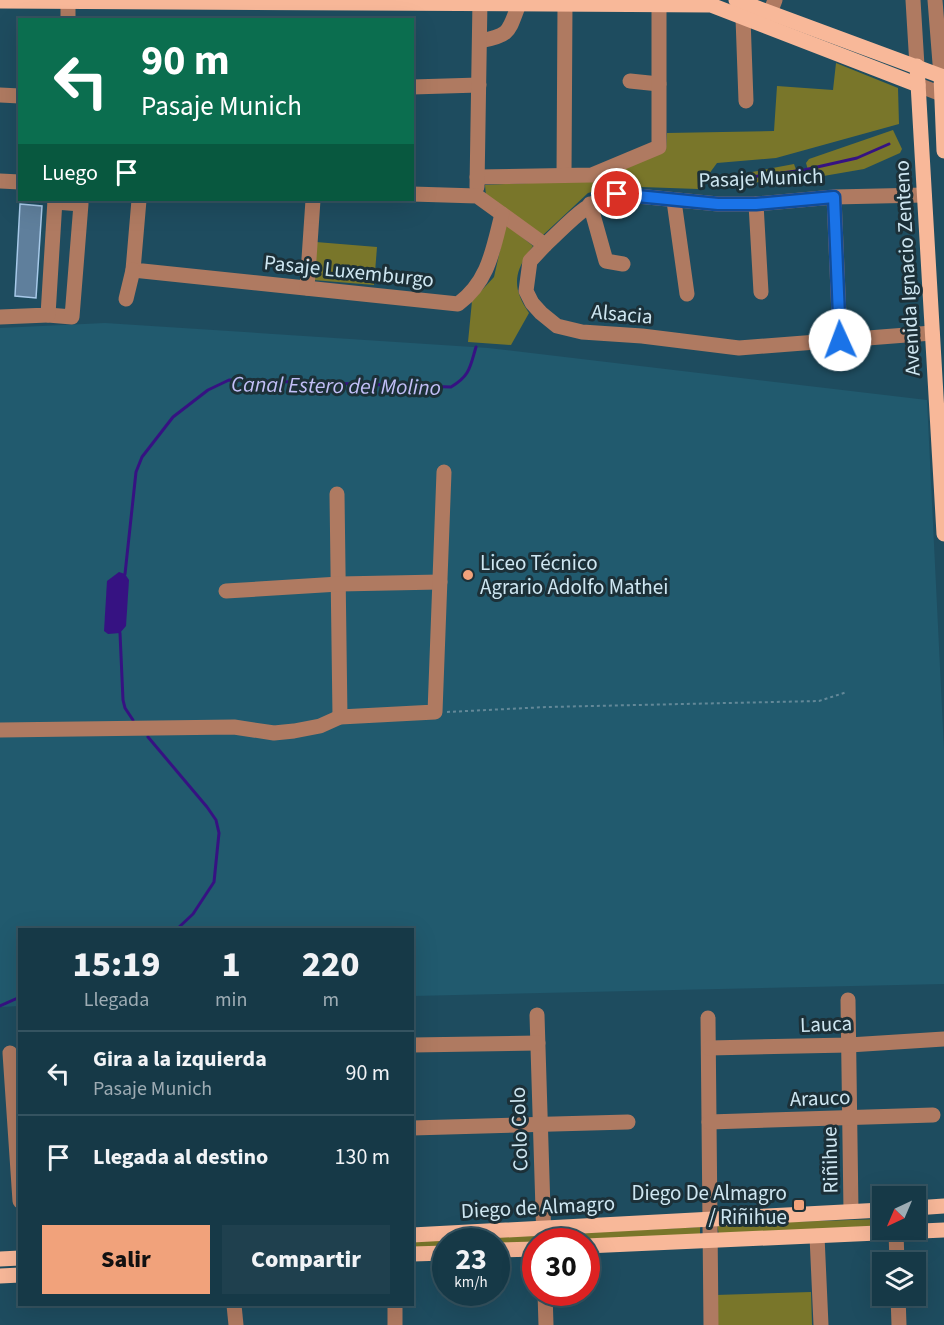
<!DOCTYPE html>
<html lang="es">
<meta charset="utf-8">
<style>
body{margin:0;font-family:"Source Sans 3",sans-serif;background:#1f404e;color:#f1f3f6;height:100vh;display:flex;flex-direction:column;font-size:22px;white-space:nowrap}
*{box-sizing:border-box;margin:0}
p{font-size:20px;color:#9eacb4}
.icon{flex:none;width:33px;height:33px;fill:none;stroke:currentColor;stroke-width:2;stroke-linecap:round;stroke-linejoin:round}
.map{position:relative;flex:1;overflow:hidden}
.panel{position:absolute;left:18px;top:928px;width:396px;height:378px;display:flex;flex-direction:column;background:#163947;border-radius:0px;box-shadow:0 6px 24px #0002,0 0 0 2px #355360}
.panel>*{flex:none}
.banner{position:absolute;left:18px;top:18px;width:396px;height:183px;border-radius:0px;box-shadow:0 6px 24px #0002,0 0 0 2px #355360;background:#0b6e4f;color:#fff;overflow:hidden}
.needle{width:39px;rotate:224deg}
.buttons{position:absolute;left:872px;top:1186px;display:grid;gap:12px}
.buttons a{display:grid;place-items:center;width:54px;height:54px;border-radius:0px;background:#163947;box-shadow:0 6px 24px #0002,0 0 0 2px #355360;font-size:30px}
.speed{position:absolute;left:432px;top:1228px;display:flex;gap:12px;font-size:30px;font-weight:700;text-align:center}
.speed>*{display:grid;place-content:center;width:78px;height:78px;border-radius:50%;background:#163947;box-shadow:0 6px 24px #0002,0 0 0 2px #355360;line-height:1}
.speed small{font-size:15px;font-weight:400}
.speed .limit{border:9px solid #d22;background:#fff;color:#111}
.pin{position:absolute;display:grid;place-items:center;width:51px;height:51px;color:#fff;margin:-26px;border:3px solid #fff;border-radius:50%;box-shadow:0 2px 6px #0007}
.me{position:absolute;width:66px;margin:-33px;rotate:358deg;stroke-linejoin:round;filter:drop-shadow(0 0 4px #0008)}
.turn{display:flex;align-items:center;gap:21px;height:126px;padding:0 24px;font-size:27px}
.turn .icon{width:78px;height:78px;stroke-width:2.5}
.turn b{display:block;font-size:42px;line-height:51px}
.then{display:flex;align-items:center;height:57px;padding:0 24px;background:#0003;gap:12px;font-size:22px}
.eta{display:flex;justify-content:space-evenly;align-items:center;height:102px;text-align:center}
.eta b{font-size:36px;font-weight:800;line-height:42px}
.primary-button{display:flex;gap:12px;margin-top:auto;padding:12px 24px}
.primary-button a{flex:1;height:69px;border-radius:0px;background:#f1a27b;color:#111;font-size:24px;font-weight:800;line-height:69px;text-align:center}
.primary-button a+a{background:#1f404e;color:#f1f3f6}
ul{padding:0;list-style:none}
li{display:flex;align-items:center;gap:18px;height:84px;padding:0 24px;border-top:2px solid #355360}
li div{flex:1}
li b{display:block;font-size:22px}
li em{font-style:normal}
.map>svg:first-child{display:block}
.built{fill:#215a6e}
.green{fill:#79762a}
.water{fill:#361282}
.lines{fill:none;stroke-linecap:round;stroke-linejoin:round}
.stream{stroke:#361282;stroke-width:3}
.building{fill:#5f7f9c;stroke:#a7c9e9;stroke-width:1.5}
.path{stroke:#638898;stroke-width:2;stroke-dasharray:3 3;stroke-linecap:butt}
.minor{stroke:#af7a61;stroke-width:15}
.major{stroke:#f8b899;stroke-width:15}
.route-casing{stroke:#114b97;stroke-width:15}
.route{stroke:#1a73e8;stroke-width:10}
.poi-dot{fill:#f1a27b;stroke:#1c3038;stroke-width:2}
.labels{text-anchor:middle;stroke-width:6;stroke-linejoin:round;paint-order:stroke}
.street-label{font-size:21px;fill:#cee6f1;stroke:#1c3038}
.poi-label{font-size:21px;fill:#cee6f1;stroke:#1c3038;text-anchor:start}
.water-label{font-size:22px;font-style:italic;fill:#c2bff7;stroke:#1c3038}
</style>
<div class="map">
<svg width="944" height="1325" viewBox="0 0 944 1325">
<rect width="100%" height="100%" fill="#1e4c5f"/>
<!-- built -->
<polygon class="built" points="105,323 488,348 927,400 944,750 944,984 413,996 412,930 20,930 19,1006 0,1007 0,328"/>
<!-- green -->
<g class="green">
<polygon points="836,63 898,88 899,124 776,158 717,163 698,189 613,186 588,193 542,236 486,196 485,185 594,180 666,150 667,133 774,131 777,86 833,90"/>
<polygon points="893,130 902,149 900,153 864,169 812,178 810,177 806,163 809,159"/>
<polygon points="794,164 799,178 798,179 714,186 715,179"/>
<path d="M506,224l27,22c-19,25 -22,41 -4,67l-18,32 -43,-3 4,-41 22,-24z"/>
<polygon points="316,242 377,247 374,285 313,280"/>
<polygon points="882,1219 882,1227 719,1235 717,1224"/>
<polygon points="700,1227 700,1236 559,1242 558,1234"/>
<polygon points="540,1234 540,1242 497,1246 496,1242 446,1242 445,1249 413,1250 412,1239"/>
<polygon points="811,1292 812,1325 716,1325 715,1295"/>
</g>
<!-- water -->
<polygon class="water" points="119,572 125,574 129,580 126,626 120,633 108,634 104,631 107,581"/>
<g class="lines">
<!-- stream -->
<g class="stream">
<polyline points="714,182 804,170 857,158 889,144"/>
<path d="M125,574l11,-102 6,-15 31,-40 35,-27 21,-10 222,7c19,-11 19,-20 25,-40"/>
<polyline points="120,633 123,700 125,708 133,720"/>
<polyline points="148,737 207,807 216,820 219,833 214,882 193,914 176,930"/>
<polyline points="0,1006 20,997"/>
</g>
</g>
<!-- building -->
<polygon class="building" points="20,204 42,206 36,298 15,296"/>
<g class="lines">
<!-- path -->
<polyline class="path" points="447,712 547,707 819,701 847,692"/>
<!-- minor -->
<g class="minor">
<polyline points="913,0 917,66"/>
<polyline points="935,0 941,76 944,77"/>
<polyline points="743,18 746,101"/>
<polyline points="68,20 68,0"/>
<polyline points="766,23 775,0"/>
<path d="M480,41c31,-6 28,-9 39,-37"/>
<polyline points="630,81 659,84"/>
<polyline points="918,85 944,95"/>
<polyline points="412,87 479,85"/>
<polyline points="0,95 20,96"/>
<polyline points="564,175 565,4"/>
<polyline points="477,177 592,175 659,147 659,4"/>
<polyline points="0,181 20,182"/>
<polyline points="477,187 480,0"/>
<polyline points="412,194 477,196 545,245 530,261 526,291 532,303 541,313 557,326 582,332 642,336 739,348 932,333"/>
<polyline points="834,197 840,340"/>
<path d="M139,200l-6,70 325,34c31,-23 35,-55 44,-90"/>
<polyline points="674,201 687,294"/>
<polyline points="590,204 606,261 623,264"/>
<polyline points="756,204 761,292"/>
<path d="M545,245c22,-20 42,-45 72,-51l101,10h38l78,-7 90,-2"/>
<polyline points="307,288 313,200"/>
<polyline points="126,299 133,270"/>
<polyline points="48,315 72,317 81,204 55,202"/>
<polyline points="0,317 48,315 55,200"/>
<polyline points="337,494 340,717"/>
<polyline points="226,591 339,584 440,582"/>
<polyline points="0,730 234,727 274,733 294,731 320,726 340,717 435,712 444,472"/>
<polyline points="848,1000 851,1211"/>
<polyline points="537,1015 544,1242"/>
<polyline points="708,1018 711,1325"/>
<polyline points="412,1045 538,1043"/>
<polyline points="709,1048 849,1045 944,1039"/>
<polyline points="10,1053 20,1201"/>
<polyline points="709,1122 933,1115"/>
<polyline points="412,1128 628,1122"/>
<polyline points="896,1232 897,1263"/>
<polyline points="817,1236 821,1325"/>
<polyline points="545,1293 546,1325"/>
<polyline points="898,1296 899,1325"/>
<polyline points="234,1305 236,1325"/>
<polyline points="395,1305 395,1325"/>
</g>
<!-- major -->
<g class="major">
<polyline points="736,0 941,76 944,151"/>
<polyline points="0,1 711,5 918,85"/>
<polyline points="917,66 944,534"/>
<polyline points="915,1208 944,1206"/>
<polyline points="412,1235 882,1210"/>
<polyline points="586,1246 944,1230"/>
<polyline points="496,1250 536,1249"/>
<polyline points="412,1254 446,1253"/>
<polyline points="0,1259 20,1258"/>
<polyline points="0,1276 20,1275"/>
</g>
</g>
<g class="lines">
<defs>
<polyline id="route" points="617,194 718,204 756,204 834,197 840,340"/>
</defs>
<!-- route casing -->
<use href="#route" class="route-casing"/>
<!-- route -->
<use href="#route" class="route"/>
</g>
<!-- markers -->
<g class="poi-dot">
<circle cx="468" cy="575" r="6"/>
<rect x="793" y="1199" width="12" height="12" rx="3"/>
</g>
<g class="labels">
<!-- street labels -->
<g class="street-label">
<text transform="translate(761 178) rotate(-2)" y="7">Pasaje Munich</text>
<text transform="translate(907 268) rotate(-93)" y="7">Avenida Ignacio Zenteno</text>
<text transform="translate(349 271) rotate(6)" y="7">Pasaje Luxemburgo</text>
<text transform="translate(622 314) rotate(5)" y="7">Alsacia</text>
<text transform="translate(826 1024) rotate(-2)" y="7">Lauca</text>
<text transform="translate(820 1098) rotate(-2)" y="7">Arauco</text>
<text transform="translate(519 1129) rotate(-92)" y="7">Colo Colo</text>
<text transform="translate(830 1160) rotate(-91)" y="7">Riñihue</text>
<text transform="translate(538 1207) rotate(-3)" y="7">Diego de Almagro</text>
</g>
<!-- poi labels -->
<g class="poi-label">
<text x="480" y="570">Liceo Técnico<tspan x="480" dy="24">Agrario Adolfo Mathei</tspan></text>
<text x="787" y="1200" text-anchor="end">Diego De Almagro<tspan x="787" dy="24">/ Riñihue</tspan></text>
</g>
<!-- water labels -->
<g class="water-label">
<text transform="translate(336 385) rotate(1)" y="8">Canal Estero del Molino</text>
</g>
</g>
</svg>
<div class="buttons">
<a><svg class="needle" viewBox="-14 -14 28 28"><path d="M0-13l5 13h-10z" fill="#e53935"/><path d="M0 13l5-13h-10z" fill="#9eacb4"/></svg></a>
<a><svg class="icon" aria-label="layers" viewBox="0 0 24 24"><path d="M12 4l9 5-9 5-9-5zM3 14l9 5 9-5"/></svg></a>
</div>
<div class="speed"><div>23<small>km/h</small></div><div class="limit">30</div></div>
<div class="pin" style="left:617px;top:194px;background:#d93025"><svg class="icon" aria-label="arrive" viewBox="0 0 24 24"><path d="M6 21V4h12l-3 4 3 4H6"/></svg></div>
<svg class="me" style="left:840px;top:340px" viewBox="-20 -20 40 40"><circle r="19" fill="#fff"/><path d="M0-13L10 11 0 6-10 11z" fill="#1a73e8"/></svg>
<div class="banner">
<div class="turn"><svg class="icon" aria-label="left" viewBox="0 0 24 24"><path d="M17 20v-9H6M10 6l-5 5 5 5"/></svg><div><b>90 m</b>Pasaje Munich</div></div>
<div class="then">Luego<svg class="icon" aria-label="arrive" viewBox="0 0 24 24"><path d="M6 21V4h12l-3 4 3 4H6"/></svg></div>
</div>
<section class="panel">
<div class="eta">
<div><b>15:19</b><p>Llegada</p></div>
<div><b>1</b><p>min</p></div>
<div><b>220</b><p>m</p></div>
</div>
<ul>
<li><svg class="icon" aria-label="left" viewBox="0 0 24 24"><path d="M17 20v-9H6M10 6l-5 5 5 5"/></svg><div><b>Gira a la izquierda</b><p>Pasaje Munich</p></div><em>90 m</em></li>
<li><svg class="icon" aria-label="arrive" viewBox="0 0 24 24"><path d="M6 21V4h12l-3 4 3 4H6"/></svg><div><b>Llegada al destino</b></div><em>130 m</em></li>
</ul>
<div class="primary-button"><a>Salir</a><a>Compartir</a></div>
</section>
</div>
